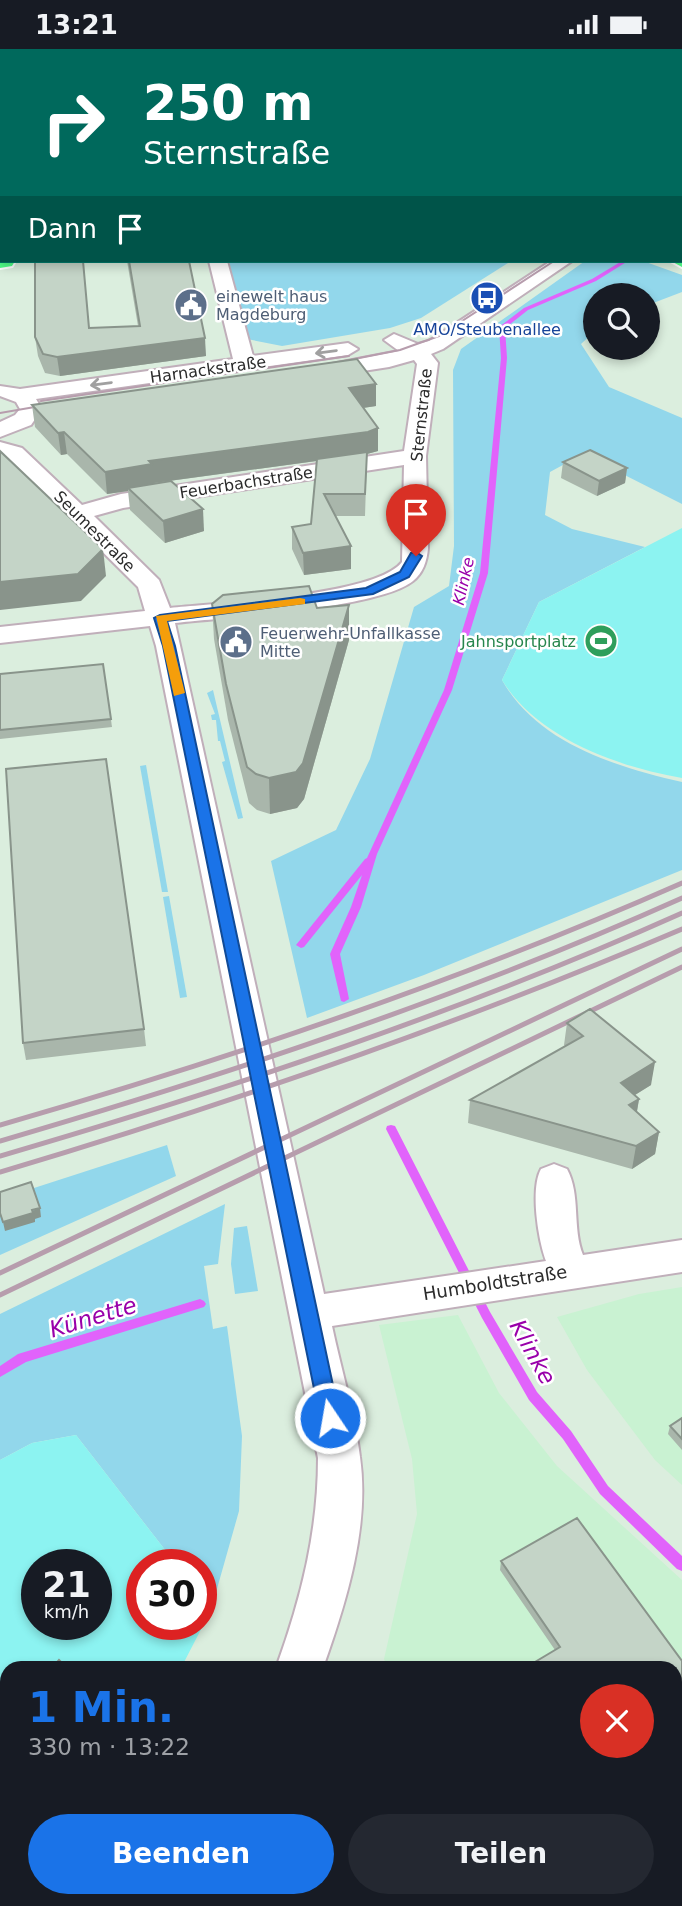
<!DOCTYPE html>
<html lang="de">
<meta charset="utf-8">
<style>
body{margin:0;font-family:"DejaVu Sans",sans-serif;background:#242831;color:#f1f3f6;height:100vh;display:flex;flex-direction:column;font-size:26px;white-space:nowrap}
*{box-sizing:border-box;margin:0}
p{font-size:23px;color:#9ea1a6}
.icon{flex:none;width:38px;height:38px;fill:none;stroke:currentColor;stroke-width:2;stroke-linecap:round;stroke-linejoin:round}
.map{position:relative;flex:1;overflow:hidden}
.drawer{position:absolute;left:0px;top:1612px;width:682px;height:247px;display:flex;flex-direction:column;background:#171b24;border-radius:21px 21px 0 0;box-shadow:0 4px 10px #0003}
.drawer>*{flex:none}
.banner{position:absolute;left:0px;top:0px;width:682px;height:214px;box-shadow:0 4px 10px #0003;background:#00695c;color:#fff;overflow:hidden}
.controls{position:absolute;left:583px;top:234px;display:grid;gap:14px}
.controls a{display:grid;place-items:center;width:77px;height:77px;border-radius:50%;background:#171b24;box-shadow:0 4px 10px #0003;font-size:35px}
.speed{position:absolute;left:21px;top:1500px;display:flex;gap:14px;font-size:35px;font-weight:700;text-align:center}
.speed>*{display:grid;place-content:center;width:91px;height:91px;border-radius:50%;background:#171b24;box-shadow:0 4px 10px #0003;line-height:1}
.speed small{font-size:18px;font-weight:400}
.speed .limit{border:10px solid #d22;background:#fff;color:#111}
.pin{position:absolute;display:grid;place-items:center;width:60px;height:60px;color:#fff;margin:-72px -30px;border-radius:50% 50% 50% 0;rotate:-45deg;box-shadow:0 0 7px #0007}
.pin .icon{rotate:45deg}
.me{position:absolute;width:77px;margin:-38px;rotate:348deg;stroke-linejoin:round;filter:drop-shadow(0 0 5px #0008)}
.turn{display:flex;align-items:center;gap:24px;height:147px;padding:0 28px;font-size:32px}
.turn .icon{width:91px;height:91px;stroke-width:2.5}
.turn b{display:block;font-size:49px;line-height:60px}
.then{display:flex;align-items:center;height:66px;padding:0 28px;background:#0003;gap:14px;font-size:26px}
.round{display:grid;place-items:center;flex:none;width:74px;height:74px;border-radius:37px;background:#242831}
.overview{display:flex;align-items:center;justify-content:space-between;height:119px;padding:0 28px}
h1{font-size:42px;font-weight:700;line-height:52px;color:#1a73e8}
.cta{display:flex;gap:14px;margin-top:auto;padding:14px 28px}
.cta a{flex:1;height:80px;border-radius:42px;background:#1a73e8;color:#fff;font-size:28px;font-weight:700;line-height:80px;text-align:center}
.cta a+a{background:#242831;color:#f1f3f6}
.status{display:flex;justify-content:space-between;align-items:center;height:49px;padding:0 35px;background:#171b24;direction:ltr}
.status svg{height:19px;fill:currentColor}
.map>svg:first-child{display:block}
.education{fill:#c9f2d2}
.green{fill:#92d7eb}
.pitch{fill:#8cf3f1;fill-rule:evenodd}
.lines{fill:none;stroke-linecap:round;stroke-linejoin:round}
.stream{fill:#e163fb;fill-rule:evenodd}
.minor-casing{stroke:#c0afba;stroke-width:4}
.major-casing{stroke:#fff;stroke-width:4}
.minor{fill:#fff;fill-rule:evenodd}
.major{fill:#50ff89;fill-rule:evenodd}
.tram{stroke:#b79dad;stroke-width:2}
.rail{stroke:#b79dad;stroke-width:5}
.wall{fill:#a9b6ab}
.shaded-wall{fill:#89948b}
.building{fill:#c4d4c7;stroke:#89948b;stroke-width:2}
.oneway{stroke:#a0a0a0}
.route{fill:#1a73e8;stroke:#114b97;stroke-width:2}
.slow{fill:#f59e0b}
.labels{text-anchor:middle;stroke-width:5;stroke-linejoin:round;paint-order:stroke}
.far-service-label{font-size:16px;fill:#4e5e75;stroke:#fff;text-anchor:start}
.far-transit-label{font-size:16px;fill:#164399;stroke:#fff}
.far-street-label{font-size:16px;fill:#2b2b2b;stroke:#fff}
.far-water-label{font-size:16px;font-style:italic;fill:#90a;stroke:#fff}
.far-leisure-label{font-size:16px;fill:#27864d;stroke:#fff;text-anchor:end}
.street-label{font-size:18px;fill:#2b2b2b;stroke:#fff}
.near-water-label{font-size:23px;font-style:italic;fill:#90a;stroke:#fff}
</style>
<div class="status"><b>13:21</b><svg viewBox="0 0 49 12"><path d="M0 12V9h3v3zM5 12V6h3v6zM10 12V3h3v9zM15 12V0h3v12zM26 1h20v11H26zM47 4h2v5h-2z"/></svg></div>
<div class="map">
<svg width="682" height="1857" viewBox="0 0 682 1857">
<rect width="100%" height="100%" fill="#dbeede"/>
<!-- education -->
<g class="education">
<polygon points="682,1238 682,1436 655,1411 587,1321 557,1268 639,1245"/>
<polygon points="458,1266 499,1344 557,1417 682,1531 682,1857 467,1857 465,1852 676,1852 676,1619 387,1619 384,1610 417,1465 412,1410 379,1276"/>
</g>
<!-- green -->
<g class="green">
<polygon points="0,0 682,0 682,107 681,2 2,2 0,125"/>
<polygon points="229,212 511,212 421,269 390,279 282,297 247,290"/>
<path d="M585,212h58l39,14v17l-34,13v-9h-53v35l-14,13 28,43 73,31v86l-99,-50 -33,18 -5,43 27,14 73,18 -106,55 -37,78c35,63 114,87 180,102v88l-258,105 -117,43 -36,-157 65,-31 34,-71 44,-152 35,-21 5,-40 -1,-176 8,-21z"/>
<polygon points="213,641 243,769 238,770 222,713 225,712 220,692 218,692 216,671 212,671 211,666 215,665 207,644"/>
<polygon points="146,716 168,843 162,843 140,717"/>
<polygon points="169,847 187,948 180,949 163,848"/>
<polygon points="167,1096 176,1127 0,1206 0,1150"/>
<polygon points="225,1155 218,1215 204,1217 213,1280 227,1277 242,1387 239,1462 211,1561 201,1548 201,1516 176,1515 76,1386 32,1394 0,1411 0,1265"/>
<polygon points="247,1177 258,1242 235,1245 231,1215 234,1179"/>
</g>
<!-- pitch -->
<g class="pitch">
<path d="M682,479v250c-64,-11 -145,-40 -180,-98l37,-78z"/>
<path d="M76,1386l100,129 -34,1v59h59v-27l10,13 -30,58h-174v192l-7,8v-408l32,-17zM37,1516h59v59h-59z"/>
</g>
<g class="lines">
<!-- stream -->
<g class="stream">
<polygon points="682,179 682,183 681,184 681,180"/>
<polygon points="622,212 628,212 596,232 528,261 505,279 507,309 488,524 452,641 377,805 361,858 340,905 349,950 344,953 341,952 330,905 351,858 362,826 304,898 301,899 296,896 365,810 367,809 444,641 480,524 501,309 499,278 524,259 592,230"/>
<polygon points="391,1076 395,1077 490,1263 537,1343 571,1382 608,1437 682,1507 682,1522 677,1520 600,1445 563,1390 529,1351 482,1269 386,1080 387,1077"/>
<polygon points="200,1250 204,1252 206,1255 204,1258 26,1313 0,1328 0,1317 18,1305"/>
</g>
<defs>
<g id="minor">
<rect x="0" y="134" width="2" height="10"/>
<polygon points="209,212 227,212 253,307 348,294 358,300 348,306 36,350 42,360 31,376 0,388 0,373 15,366 20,360 16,353 0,347 0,337 20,340 233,310"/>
<path d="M551,212h21l-129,88 -12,5 7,9 -12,93 2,92c-1,13 -5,25 -15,33 -35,28 -188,36 -238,42l149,671 222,-33c-8,-22 -16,-72 -5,-92l13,-5 13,5c14,26 5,59 16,86l99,-15v32l-350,54c9,43 23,88 28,131 10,70 -14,146 -37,211h-47c25,-69 42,-136 42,-210l-162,-812 -6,-20 -150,17v-16l145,-16 -7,-24 -122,-121 -16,-10v-14l22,6 60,57 39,-11 283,-43 13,-87 -3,-4 -25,7 -71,11 -7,-2 -4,-4 4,-4 88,-17 -15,-11 10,-6 24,10 11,-3zM404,416l-2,97c-26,34 -186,41 -232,46l-11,-28 -65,-64 29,-8z"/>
<polygon points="115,1852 170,1852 168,1857 113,1857"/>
<polygon points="363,1852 416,1852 418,1857 365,1857"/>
</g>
<g id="major">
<polygon points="681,203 682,204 682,218 671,212 681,212"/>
<polygon points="0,205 2,212 15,212 12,217 0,219"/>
</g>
</defs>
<!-- minor casing -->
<use href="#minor" class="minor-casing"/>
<!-- major casing -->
<use href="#major" class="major-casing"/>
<!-- minor -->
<use href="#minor" class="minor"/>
<!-- major -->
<use href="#major" class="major"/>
<!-- tram -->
<g class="tram">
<polyline points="339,313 400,301 439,287 554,212"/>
<polyline points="41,352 349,307"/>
<polyline points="0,364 52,355"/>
</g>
<!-- rail -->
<g class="rail">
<path d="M0,1076c233,-67 460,-144 682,-242"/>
<path d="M0,1092c233,-68 461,-144 682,-243"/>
<path d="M0,1107c233,-68 461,-144 682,-243"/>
<path d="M0,1123c232,-69 459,-148 682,-243"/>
<polyline points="0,1224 682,900"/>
<polyline points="0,1246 682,918"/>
</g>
</g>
<!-- wall -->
<g class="wall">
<polygon points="127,212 189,212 206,307 60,327 45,324 38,307 35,288 89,279 138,277"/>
<polygon points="32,356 376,357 363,359 378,402 367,405 365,467 335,467 351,497 351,520 304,526 292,500 292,478 311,475 317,412 154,434 204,482 165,494 130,461 128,442 107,445 67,405 61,406 35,378"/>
<polygon points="563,413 627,419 625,434 597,447 561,429"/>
<polygon points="212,555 317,559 349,591 304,750 297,759 270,765 257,761 249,754 228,671 214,590"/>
<polygon points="103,615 112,678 0,690 0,625"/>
<polygon points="567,974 651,1036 635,1046 639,1050 637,1063 659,1083 655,1105 632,1120 468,1074 470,1051 565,997 564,996"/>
<polygon points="144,980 146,997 26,1011 23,994"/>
<polygon points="682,1369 682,1401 668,1385 670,1377"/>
<polygon points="501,1512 682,1612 682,1857 671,1857 666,1852 676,1852 676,1619 555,1601 500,1521"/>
</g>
<!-- shaded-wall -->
<g class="shaded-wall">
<polygon points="205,289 206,307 60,327 57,308"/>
<polygon points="376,335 376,357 349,361 349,339"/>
<polygon points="378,379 378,402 367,405 365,467 367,405 154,434 154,437 128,439 128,442 107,445 105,423 149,412"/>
<polygon points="64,383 67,405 61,406 58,384"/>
<polygon points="627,419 625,434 597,447 599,432"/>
<polygon points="203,460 204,482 165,494 163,472"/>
<polygon points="351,497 351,520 304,526 303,504"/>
<polygon points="103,500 106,527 81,552 0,561 0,533"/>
<polygon points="349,556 349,591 304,750 297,759 270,765 269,729"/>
<polygon points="655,1013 651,1036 617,1057 621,1034"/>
<polygon points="639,1050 635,1073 629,1056"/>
<polygon points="659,1083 655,1105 632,1120 636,1097"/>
<polygon points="40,1159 41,1168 35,1170 35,1173 5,1182 3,1173"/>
<polygon points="7,1718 7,1727 0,1735 0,1725"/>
</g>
<!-- building -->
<g class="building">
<polygon points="35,212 83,212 89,279 140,277 129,212 189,212 205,289 57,308 43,305 35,288"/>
<polygon points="357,310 376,335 349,339 378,379 368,383 149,412 152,415 105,423 64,383 58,384 32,356"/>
<polygon points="590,401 627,419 599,432 563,413"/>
<polygon points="0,402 103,500 78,525 0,533"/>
<polygon points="367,403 365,445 324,445 351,497 303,504 292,478 311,475 317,410"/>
<polygon points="171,432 203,460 163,472 128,439"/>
<polygon points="309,537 317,559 349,556 303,714 296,723 269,729 256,725 247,718 226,635 212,555 223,546"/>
<polygon points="103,615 111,670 0,681 0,625"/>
<polygon points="106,710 144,980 23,994 6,720"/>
<polygon points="590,960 655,1013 621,1034 639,1050 629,1056 659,1083 636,1097 470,1051 583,987 567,974"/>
<polygon points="31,1133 40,1159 32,1161 33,1164 3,1173 0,1164 0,1143"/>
<polygon points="682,1369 682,1390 670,1377"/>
<polygon points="577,1469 682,1612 682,1857 680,1857 675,1852 676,1704 679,1700 676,1695 676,1619 525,1619 560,1598 501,1512"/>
<polygon points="59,1611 67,1619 52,1619"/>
<polygon points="7,1664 7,1718 0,1725 0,1671"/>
</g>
<!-- one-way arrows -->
<defs><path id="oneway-shaft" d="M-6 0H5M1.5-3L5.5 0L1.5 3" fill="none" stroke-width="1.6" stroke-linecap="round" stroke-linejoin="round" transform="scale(1.75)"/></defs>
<g class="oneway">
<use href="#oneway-shaft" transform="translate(326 303) rotate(172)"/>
<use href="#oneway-shaft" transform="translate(101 335) rotate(172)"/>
</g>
<!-- route -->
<polygon class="route" points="416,503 422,507 409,528 373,545 167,572 175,597 340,1369 338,1376 330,1378 323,1376 320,1369 163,597 154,569 160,566 366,539 400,523 411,504"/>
<!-- slow -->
<polygon class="slow" points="300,549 305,550 305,555 167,572 185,644 174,647 156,567"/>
<!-- icons -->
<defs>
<symbol id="bus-disc" viewBox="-11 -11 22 22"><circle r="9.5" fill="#1a4fb4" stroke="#fff"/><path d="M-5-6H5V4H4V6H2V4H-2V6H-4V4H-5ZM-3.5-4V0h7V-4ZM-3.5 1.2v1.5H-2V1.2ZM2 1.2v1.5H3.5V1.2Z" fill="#fff"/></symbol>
<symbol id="civic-disc" viewBox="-11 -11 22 22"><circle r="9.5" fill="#5c6f8a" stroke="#fff"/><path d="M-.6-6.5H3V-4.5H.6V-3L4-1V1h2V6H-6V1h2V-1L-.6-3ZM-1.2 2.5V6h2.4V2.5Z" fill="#fff"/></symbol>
<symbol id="stadium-disc" viewBox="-11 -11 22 22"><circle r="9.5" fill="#2e9e5b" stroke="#fff"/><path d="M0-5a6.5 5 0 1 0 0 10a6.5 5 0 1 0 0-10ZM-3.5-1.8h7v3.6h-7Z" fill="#fff"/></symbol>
</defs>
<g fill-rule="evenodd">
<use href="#bus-disc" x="468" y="230" width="38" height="38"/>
<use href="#civic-disc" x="172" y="237" width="38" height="38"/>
<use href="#stadium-disc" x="582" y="573" width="38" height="38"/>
<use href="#civic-disc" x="217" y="574" width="38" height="38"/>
</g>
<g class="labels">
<!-- far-service labels -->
<g class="far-service-label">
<text x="216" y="253">einewelt haus<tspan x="216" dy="18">Magdeburg</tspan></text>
<text x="260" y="590">Feuerwehr-Unfallkasse<tspan x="260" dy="18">Mitte</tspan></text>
</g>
<!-- far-transit labels -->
<g class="far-transit-label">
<text x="487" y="286">AMO/Steubenallee</text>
</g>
<!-- far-street labels -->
<g class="far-street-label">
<text transform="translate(208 320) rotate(-8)" y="6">Harnackstraße</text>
<text transform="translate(421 366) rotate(-84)" y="6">Sternstraße</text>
<text transform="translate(246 433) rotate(-9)" y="6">Feuerbachstraße</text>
<text transform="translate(95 482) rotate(45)" y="6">Seumestraße</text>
</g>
<!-- far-water labels -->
<g class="far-water-label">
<text transform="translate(463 532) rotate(-77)" y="6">Klinke</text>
</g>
<!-- far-leisure labels -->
<g class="far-leisure-label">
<text x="576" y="598">Jahnsportplatz</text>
</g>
<!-- street labels -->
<g class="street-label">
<text transform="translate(495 1234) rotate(-9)" y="6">Humboldtstraße</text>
</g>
<!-- near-water labels -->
<g class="near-water-label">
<text transform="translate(93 1268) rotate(-17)" y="8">Künette</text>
<text transform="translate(533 1303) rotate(61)" y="8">Klinke</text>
</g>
</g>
</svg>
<div class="controls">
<a><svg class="icon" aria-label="search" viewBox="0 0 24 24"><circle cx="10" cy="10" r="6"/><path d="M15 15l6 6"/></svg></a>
</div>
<div class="speed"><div>21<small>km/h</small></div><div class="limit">30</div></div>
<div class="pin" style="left:416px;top:507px;background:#d93025"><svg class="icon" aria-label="arrive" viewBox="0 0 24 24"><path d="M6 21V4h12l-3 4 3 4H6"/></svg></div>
<svg class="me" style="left:330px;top:1369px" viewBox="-20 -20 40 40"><circle r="17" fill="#1a73e8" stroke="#fff" stroke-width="3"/><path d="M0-11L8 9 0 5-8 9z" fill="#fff"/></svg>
<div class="banner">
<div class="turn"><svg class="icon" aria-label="right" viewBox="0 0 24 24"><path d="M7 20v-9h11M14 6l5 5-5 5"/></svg><div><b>250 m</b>Sternstraße</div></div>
<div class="then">Dann<svg class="icon" aria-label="arrive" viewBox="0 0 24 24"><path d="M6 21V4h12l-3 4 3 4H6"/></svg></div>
</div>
<section class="drawer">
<div class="overview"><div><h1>1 Min.</h1><p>330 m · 13:22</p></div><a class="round" style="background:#d93025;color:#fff"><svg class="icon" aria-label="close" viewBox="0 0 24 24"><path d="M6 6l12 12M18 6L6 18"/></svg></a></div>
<div class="cta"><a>Beenden</a><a>Teilen</a></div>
</section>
</div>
